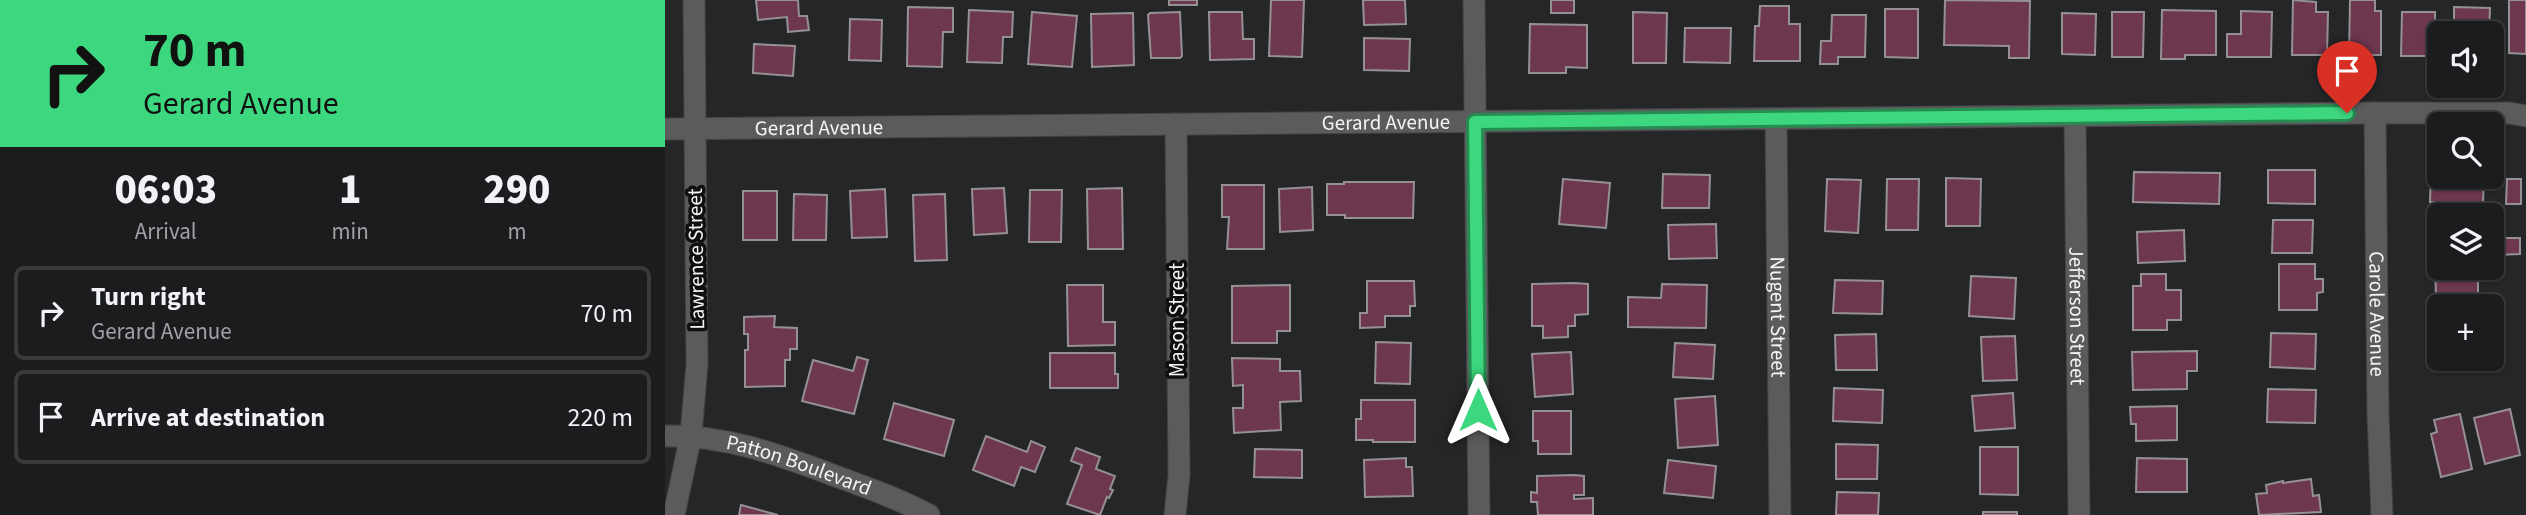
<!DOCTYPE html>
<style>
body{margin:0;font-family:"Source Sans 3",sans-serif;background:#28292b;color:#f1f3f6;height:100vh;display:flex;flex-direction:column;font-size:26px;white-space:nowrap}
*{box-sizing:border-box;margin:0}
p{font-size:23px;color:#a0a1a4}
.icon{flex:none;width:38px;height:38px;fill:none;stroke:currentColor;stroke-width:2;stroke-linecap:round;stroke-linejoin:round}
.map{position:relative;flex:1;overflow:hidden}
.details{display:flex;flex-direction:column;background:#1b1c1e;width:665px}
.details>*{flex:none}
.banner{background:#3cd77e;color:#111;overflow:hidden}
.controls{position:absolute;left:1762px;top:21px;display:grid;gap:14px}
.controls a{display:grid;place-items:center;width:77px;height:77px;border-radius:10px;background:#1b1c1e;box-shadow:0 2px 5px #0004,0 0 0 2px #393a3c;font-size:35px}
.pin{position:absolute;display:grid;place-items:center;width:60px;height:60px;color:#fff;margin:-72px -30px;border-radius:50% 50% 50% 0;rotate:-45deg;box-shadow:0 0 7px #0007}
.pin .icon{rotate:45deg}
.me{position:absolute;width:77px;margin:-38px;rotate:0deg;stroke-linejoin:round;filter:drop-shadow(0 0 5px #0008)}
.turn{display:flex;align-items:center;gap:24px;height:147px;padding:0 28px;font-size:32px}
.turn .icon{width:91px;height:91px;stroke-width:2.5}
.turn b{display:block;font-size:49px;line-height:60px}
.eta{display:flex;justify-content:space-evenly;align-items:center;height:119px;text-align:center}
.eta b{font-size:42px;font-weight:800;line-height:49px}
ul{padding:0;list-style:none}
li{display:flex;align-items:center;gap:21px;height:94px;margin:0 14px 10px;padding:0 14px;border:4px solid #393a3c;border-radius:10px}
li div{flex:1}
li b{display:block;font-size:26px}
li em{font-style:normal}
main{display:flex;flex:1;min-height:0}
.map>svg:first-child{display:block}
.building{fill:#6d3750;stroke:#959192;stroke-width:2}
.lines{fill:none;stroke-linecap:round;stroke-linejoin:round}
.street-casing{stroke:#414345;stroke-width:23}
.street{stroke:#5c5b5b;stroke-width:21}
.route-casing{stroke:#278c52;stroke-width:18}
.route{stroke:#3cd77e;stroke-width:12}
.labels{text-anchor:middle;stroke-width:7;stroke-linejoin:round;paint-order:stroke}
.street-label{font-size:21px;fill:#f2f4f5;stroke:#0e0f10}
</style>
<main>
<section class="details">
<div class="banner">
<div class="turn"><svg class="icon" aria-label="right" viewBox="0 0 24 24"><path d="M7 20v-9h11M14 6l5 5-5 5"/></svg><div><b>70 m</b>Gerard Avenue</div></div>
</div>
<div class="eta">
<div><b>06:03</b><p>Arrival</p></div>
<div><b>1</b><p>min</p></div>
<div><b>290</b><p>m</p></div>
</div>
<ul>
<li><svg class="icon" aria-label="right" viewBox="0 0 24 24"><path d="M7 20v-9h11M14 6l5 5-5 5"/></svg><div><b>Turn right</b><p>Gerard Avenue</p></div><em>70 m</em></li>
<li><svg class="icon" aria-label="arrive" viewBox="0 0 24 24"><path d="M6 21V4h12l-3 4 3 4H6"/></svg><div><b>Arrive at destination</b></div><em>220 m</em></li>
</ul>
</section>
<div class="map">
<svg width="1861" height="515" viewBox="0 0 1861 515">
<rect width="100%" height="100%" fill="#242628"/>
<!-- building -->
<g class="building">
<polygon points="91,0 133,0 134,16 142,16 144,30 123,32 122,17 93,20"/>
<rect x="504" y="0" width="28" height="5"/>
<polygon points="606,0 639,0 637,57 604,56"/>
<polygon points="698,0 740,0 741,24 699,25"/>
<rect x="886" y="0" width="23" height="13"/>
<polygon points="1280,0 1365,1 1364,58 1344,58 1344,46 1279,45"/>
<polygon points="1628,0 1651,2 1651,12 1663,12 1662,55 1627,55"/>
<polygon points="1685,0 1710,0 1710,11 1716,11 1716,55 1684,55"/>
<polygon points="1844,0 1861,0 1861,54 1844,53"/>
<polygon points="1095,6 1124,6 1124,24 1135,24 1135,61 1089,61 1090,26 1094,26"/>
<polygon points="243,7 288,8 288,32 278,32 277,67 242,66"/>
<polygon points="1789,7 1825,8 1824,33 1789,33"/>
<polygon points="1220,9 1253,9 1253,58 1220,57"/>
<polygon points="304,10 348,12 347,37 338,37 337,63 302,62"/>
<polygon points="1497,10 1551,11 1551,55 1520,55 1520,59 1496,59"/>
<polygon points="1576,11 1607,12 1606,57 1562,57 1562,34 1576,34"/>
<polygon points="367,12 412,16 407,67 363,64"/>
<polygon points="515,12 517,56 515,58 486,58 483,15 485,13"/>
<polygon points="544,12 577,12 578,39 589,39 589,59 545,60"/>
<polygon points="968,12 1002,13 1001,63 968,63"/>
<polygon points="1447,12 1479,12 1478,57 1447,57"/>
<polygon points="1737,12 1770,12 1770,56 1736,56"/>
<polygon points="468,13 469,65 427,67 426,14"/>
<polygon points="1397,13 1431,14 1430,55 1397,54"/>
<polygon points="1167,15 1201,15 1200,57 1173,57 1173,64 1155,64 1156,41 1166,41"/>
<polygon points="185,19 217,20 216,61 184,60"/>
<polygon points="865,24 922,25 922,68 901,67 901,73 864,73"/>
<polygon points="1020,28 1066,28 1065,63 1019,62"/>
<polygon points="699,38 745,39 744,71 699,70"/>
<polygon points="89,44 130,46 128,76 88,73"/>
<polygon points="1766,169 1774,169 1774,177 1819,177 1818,203 1765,202"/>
<polygon points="1603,170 1650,170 1650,204 1603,203"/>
<polygon points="1469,172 1555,173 1554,204 1468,202"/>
<polygon points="998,174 1045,175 1044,208 997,208"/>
<polygon points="1281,178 1316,179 1315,226 1281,226"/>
<polygon points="898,179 945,183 941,228 894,224"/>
<polygon points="1162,179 1196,180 1193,233 1160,231"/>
<polygon points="1222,179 1254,179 1253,230 1221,230"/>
<polygon points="1842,179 1856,179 1856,204 1841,204"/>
<polygon points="679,182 749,182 748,218 680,218 680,215 662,215 662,184 679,184"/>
<polygon points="557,185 599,185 599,249 562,249 564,217 557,217"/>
<polygon points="647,187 648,230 615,232 614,189"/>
<polygon points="339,188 342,233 309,235 307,189"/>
<polygon points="457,188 458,249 423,249 422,189"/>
<polygon points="220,189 222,237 187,238 185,191"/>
<polygon points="365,190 397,190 396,242 364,242"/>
<rect x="78" y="191" width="34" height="49"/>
<polygon points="129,194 162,195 161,240 128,240"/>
<polygon points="280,194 282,260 250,261 248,195"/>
<polygon points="1768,213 1811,213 1811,215 1774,215 1774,252 1768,252"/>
<polygon points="1608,220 1648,220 1647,253 1607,253"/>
<polygon points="1051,224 1052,258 1004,259 1003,225"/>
<polygon points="1519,230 1520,261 1473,263 1472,232"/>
<polygon points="1831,238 1855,238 1855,254 1831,255"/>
<polygon points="1770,263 1774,263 1774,268 1813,268 1813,296 1771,296"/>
<polygon points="1614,264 1650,264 1650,279 1658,279 1658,292 1652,293 1652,310 1614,310"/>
<polygon points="1476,274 1501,274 1501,290 1516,290 1516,320 1502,320 1502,330 1468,330 1468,286 1476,286"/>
<polygon points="1306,276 1351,278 1349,319 1304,316"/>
<polygon points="1170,280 1218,281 1217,314 1168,313"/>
<polygon points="702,281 749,281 750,306 745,306 745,316 720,316 720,327 695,328 695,313 702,313"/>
<polygon points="910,283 923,284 923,314 910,315 910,326 903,326 903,337 878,338 878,326 867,326 867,284"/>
<polygon points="997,284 1042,285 1041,328 963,327 963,297 996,298"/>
<polygon points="402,285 438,285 438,322 450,322 450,345 403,346"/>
<polygon points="625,285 625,331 612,331 612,343 567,343 567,286"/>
<polygon points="110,316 109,327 132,328 132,349 125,349 125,360 120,360 120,386 80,387 80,350 83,350 83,334 79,334 79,317"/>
<polygon points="1767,316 1774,316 1774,359 1800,359 1800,362 1763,362 1762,334 1767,334"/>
<polygon points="1606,333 1651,334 1650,369 1605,367"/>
<polygon points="1211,334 1212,370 1171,370 1170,335"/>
<polygon points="1350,336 1352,380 1318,381 1316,337"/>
<polygon points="711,342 746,343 745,384 710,383"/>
<polygon points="1010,343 1050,345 1048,379 1008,377"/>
<polygon points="1532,351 1532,371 1522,371 1522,389 1468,390 1467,352"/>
<polygon points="906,352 908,394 870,397 867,354"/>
<polygon points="385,353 450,353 450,374 453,374 453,388 385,388"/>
<polygon points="192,357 203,360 189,414 137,401 148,360 188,371"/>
<polygon points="567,358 615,359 615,371 635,371 636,401 615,402 616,430 569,433 568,408 578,408 578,385 568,386"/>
<polygon points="1169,388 1218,390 1217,423 1168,421"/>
<polygon points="1603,389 1651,390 1650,423 1602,422"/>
<polygon points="1348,393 1350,428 1310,431 1307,396"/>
<polygon points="1050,396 1053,445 1013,448 1010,399"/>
<polygon points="696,400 750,400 750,442 708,442 708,440 691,440 691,419 696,419"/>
<polygon points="229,403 289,420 279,456 219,439"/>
<polygon points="1512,406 1512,440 1471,441 1471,424 1466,424 1465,407"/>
<polygon points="1845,409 1855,455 1820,464 1809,418"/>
<polygon points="868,411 906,411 906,454 873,454 873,441 868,441"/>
<polygon points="1795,414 1807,469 1776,477 1766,434 1772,432 1769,420"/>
<polygon points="321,436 362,452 366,441 380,447 370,472 356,467 349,486 308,470"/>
<polygon points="1171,444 1213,445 1212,479 1171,479"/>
<polygon points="1315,447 1353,447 1353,495 1315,494"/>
<polygon points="411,448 435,457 431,469 450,476 445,489 448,490 444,498 442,497 435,515 402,504 417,465 406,461"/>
<polygon points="590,449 637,450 637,478 589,477"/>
<polygon points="741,458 741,467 747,467 748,496 700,497 699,460"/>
<polygon points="1472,458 1522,459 1522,492 1471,492"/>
<polygon points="1003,460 1051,466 1048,498 999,493"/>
<polygon points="909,475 919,476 919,495 909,495 909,499 928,498 928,515 873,515 872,502 866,502 866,492 872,493 872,476"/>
<polygon points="1646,479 1648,496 1654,495 1656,512 1594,515 1591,494 1602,493 1601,485 1618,481 1618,483"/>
<polygon points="1172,492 1214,493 1213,515 1171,515"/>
<polygon points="76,505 113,515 74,515"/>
<rect x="1318" y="512" width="34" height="3"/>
</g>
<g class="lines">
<defs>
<g id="street">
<polyline points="809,0 814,515"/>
<path id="s1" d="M1710,113l3,302 4,100"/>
<path id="s2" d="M1410,116l4,399"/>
<path id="s3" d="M1111,119l4,396"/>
<path id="s4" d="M0,129l1710,-16h134l17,3"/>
<path id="s5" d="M0,436c61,-2 119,21 176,42 30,11 60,22 88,37"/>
<polyline points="9,515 26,435 32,364 29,0"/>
<polyline points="510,515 514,475 511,124"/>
</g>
</defs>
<!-- street casing -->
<use href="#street" class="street-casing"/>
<!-- street -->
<use href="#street" class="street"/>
</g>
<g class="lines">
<defs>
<polyline id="route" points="813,410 810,122 1682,113"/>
</defs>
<!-- route casing -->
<use href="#route" class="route-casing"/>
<!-- route -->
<use href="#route" class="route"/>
</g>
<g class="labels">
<!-- street labels -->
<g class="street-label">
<text dy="7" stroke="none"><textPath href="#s4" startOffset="721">Gerard Avenue</textPath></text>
<text dy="7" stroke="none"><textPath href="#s4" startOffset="154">Gerard Avenue</textPath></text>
<text transform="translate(31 259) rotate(-91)" y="7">Lawrence Street</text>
<text dy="7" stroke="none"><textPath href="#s1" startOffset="201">Carole Avenue</textPath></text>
<text dy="7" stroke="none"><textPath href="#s2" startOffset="200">Jefferson Street</textPath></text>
<text dy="7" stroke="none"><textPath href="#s3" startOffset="198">Nugent Street</textPath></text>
<text transform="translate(512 320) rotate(-90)" y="7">Mason Street</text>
<text dy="7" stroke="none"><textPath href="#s5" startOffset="138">Patton Boulevard</textPath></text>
</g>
</g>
</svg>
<div class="controls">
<a><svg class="icon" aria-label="sound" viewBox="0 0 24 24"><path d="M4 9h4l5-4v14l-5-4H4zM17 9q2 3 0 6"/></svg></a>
<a><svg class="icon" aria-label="search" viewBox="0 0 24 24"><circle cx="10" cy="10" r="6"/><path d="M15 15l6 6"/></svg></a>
<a><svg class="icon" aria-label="layers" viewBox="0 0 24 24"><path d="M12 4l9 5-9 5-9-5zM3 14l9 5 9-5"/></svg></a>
<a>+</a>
</div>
<div class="pin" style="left:1682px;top:113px;background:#d93025"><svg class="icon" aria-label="arrive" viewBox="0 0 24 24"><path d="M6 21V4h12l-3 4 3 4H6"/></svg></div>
<svg class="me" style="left:813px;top:410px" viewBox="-20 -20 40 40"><path d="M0-17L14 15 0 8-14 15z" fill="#3cd77e" stroke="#fff" stroke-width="4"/></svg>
</div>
</main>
